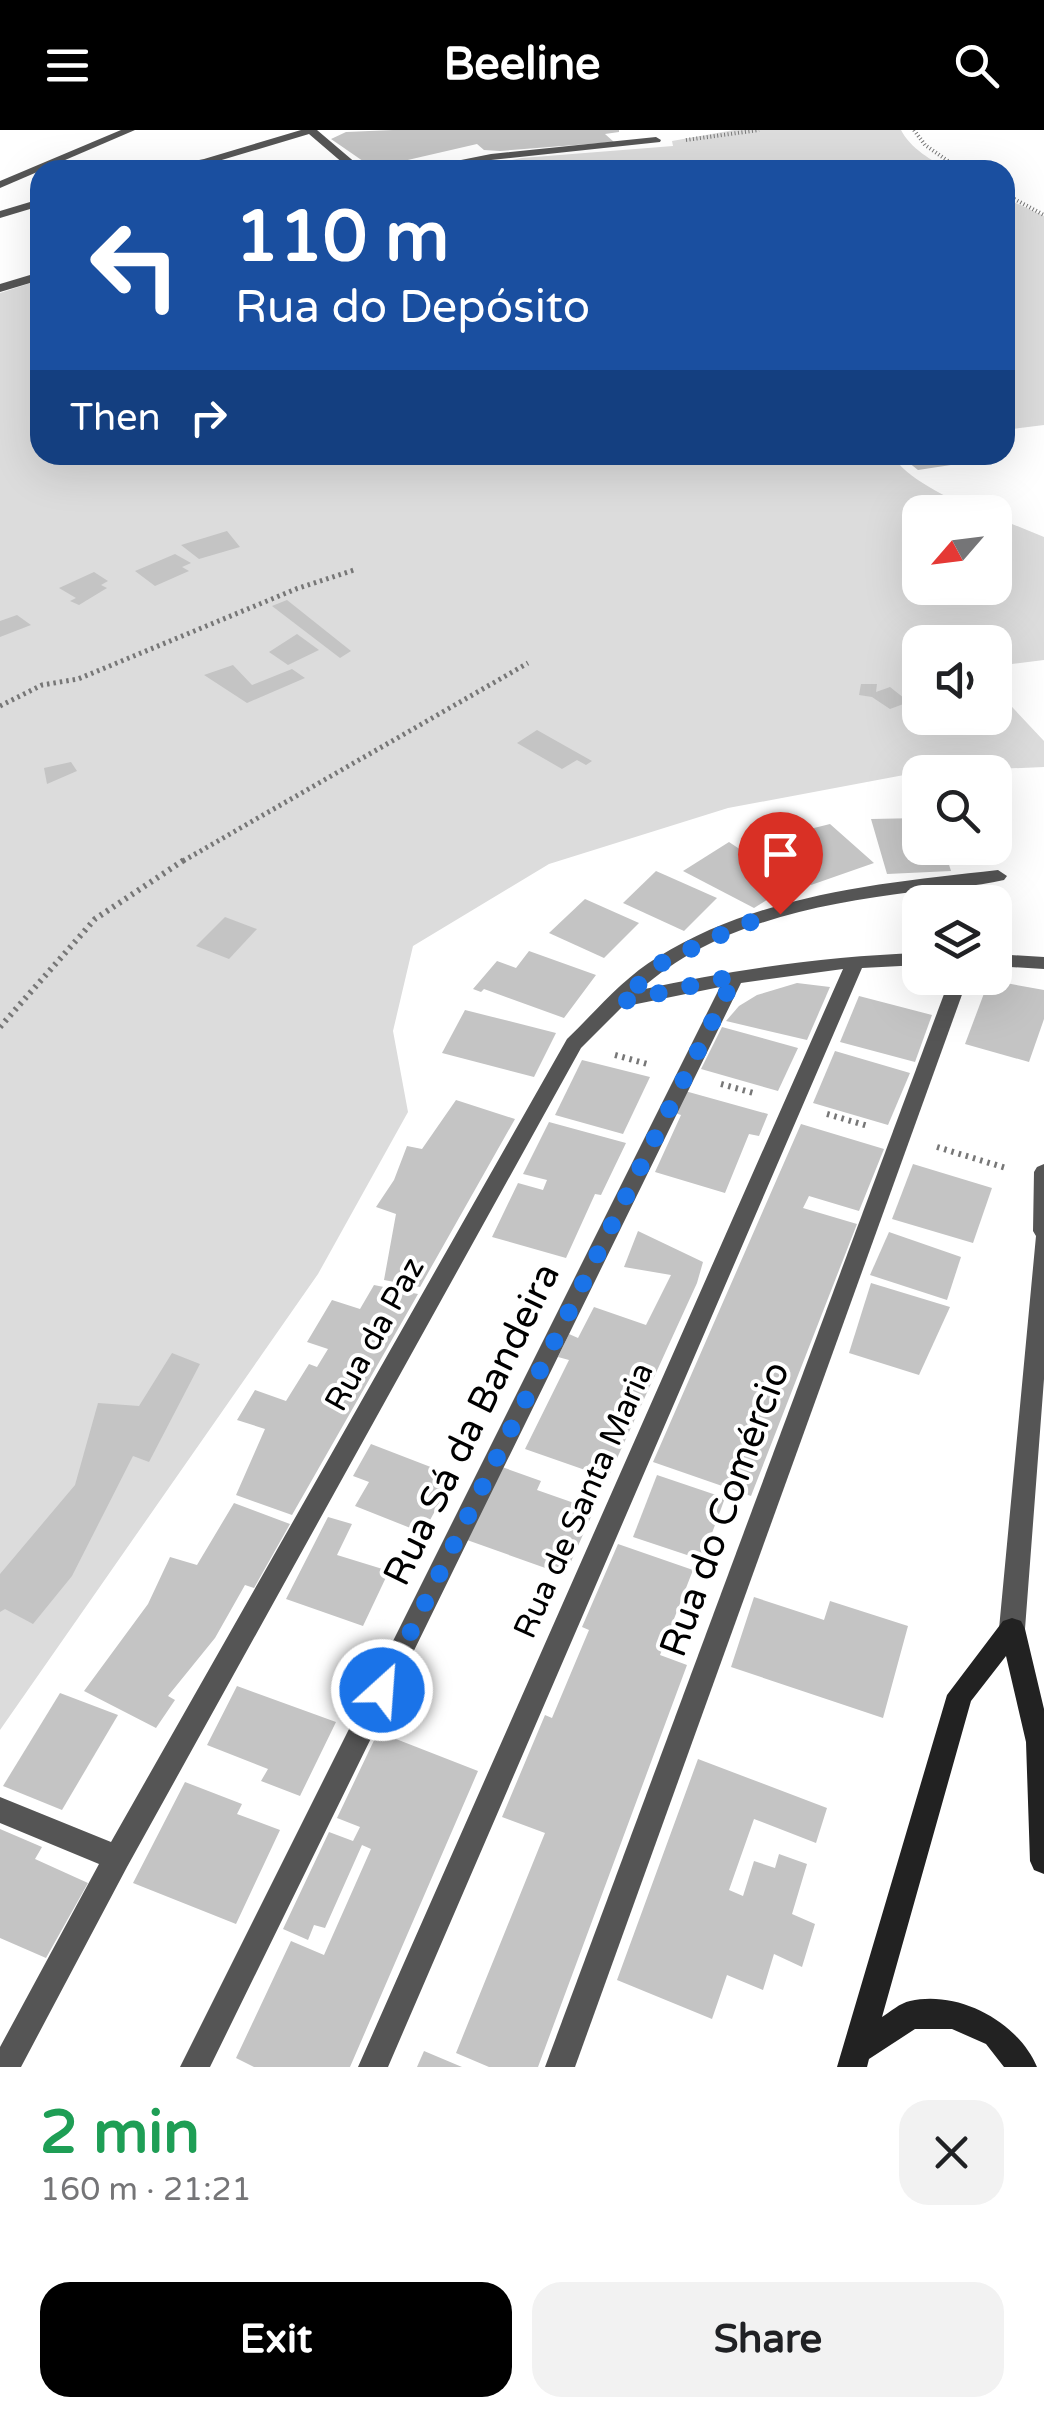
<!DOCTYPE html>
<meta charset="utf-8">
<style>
body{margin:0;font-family:"Varela Round",sans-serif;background:#f2f2f2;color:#202124;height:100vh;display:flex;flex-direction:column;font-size:38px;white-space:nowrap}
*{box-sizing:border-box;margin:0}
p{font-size:32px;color:#757577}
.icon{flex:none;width:55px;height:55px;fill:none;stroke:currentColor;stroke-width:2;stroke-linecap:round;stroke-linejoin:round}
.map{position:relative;height:1937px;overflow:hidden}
.panel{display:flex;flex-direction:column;background:#fff;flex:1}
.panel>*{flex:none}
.banner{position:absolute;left:30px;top:30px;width:985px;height:305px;border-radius:30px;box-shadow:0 10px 40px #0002;background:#1a4fa0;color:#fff;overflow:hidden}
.needle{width:65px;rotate:242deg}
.buttons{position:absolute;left:902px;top:365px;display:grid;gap:20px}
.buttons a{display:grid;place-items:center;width:110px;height:110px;border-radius:20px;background:#fff;box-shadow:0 10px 40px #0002;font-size:50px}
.pin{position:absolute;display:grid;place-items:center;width:85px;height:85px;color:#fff;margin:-102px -42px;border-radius:50% 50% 50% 0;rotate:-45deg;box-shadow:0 0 10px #0007}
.pin .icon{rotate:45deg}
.me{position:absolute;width:110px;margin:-55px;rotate:26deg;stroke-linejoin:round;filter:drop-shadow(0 0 8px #0008)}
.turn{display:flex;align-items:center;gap:35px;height:210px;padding:0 40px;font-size:45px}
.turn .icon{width:130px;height:130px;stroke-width:2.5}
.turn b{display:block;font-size:70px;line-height:85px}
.then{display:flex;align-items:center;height:95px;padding:0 40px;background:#0003;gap:20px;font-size:38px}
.round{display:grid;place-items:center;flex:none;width:105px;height:105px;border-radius:30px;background:#f2f2f2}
.overview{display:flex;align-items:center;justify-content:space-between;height:170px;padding:0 40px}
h1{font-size:60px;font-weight:700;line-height:75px;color:#1e9e55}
.action{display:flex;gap:20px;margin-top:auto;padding:20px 40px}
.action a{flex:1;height:115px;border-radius:30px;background:#000;color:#fff;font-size:40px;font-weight:700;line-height:115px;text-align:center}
.action a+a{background:#f2f2f2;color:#202124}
header{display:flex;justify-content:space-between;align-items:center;height:130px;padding:0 40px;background:#000;color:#fff;font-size:45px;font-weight:700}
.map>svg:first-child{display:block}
.green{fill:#dcdcdc}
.building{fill:#c4c4c4}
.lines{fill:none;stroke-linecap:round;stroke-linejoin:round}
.path-far2{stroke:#777;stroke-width:4;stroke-dasharray:1 2.5;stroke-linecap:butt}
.path-far1{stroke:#777;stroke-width:5;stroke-dasharray:2.5 4;stroke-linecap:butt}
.path{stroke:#777;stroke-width:6;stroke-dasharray:2.5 5;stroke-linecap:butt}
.street{fill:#555;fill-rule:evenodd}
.secondary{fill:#222;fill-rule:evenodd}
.route{stroke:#1a73e8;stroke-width:18;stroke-dasharray:0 32.4}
.labels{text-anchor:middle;stroke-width:8;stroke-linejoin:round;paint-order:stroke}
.street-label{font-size:32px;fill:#000;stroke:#fff}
.near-street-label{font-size:38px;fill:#000;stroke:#fff}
</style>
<header><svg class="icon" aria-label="menu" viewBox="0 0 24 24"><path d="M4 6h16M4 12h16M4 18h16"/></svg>Beeline<svg class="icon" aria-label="search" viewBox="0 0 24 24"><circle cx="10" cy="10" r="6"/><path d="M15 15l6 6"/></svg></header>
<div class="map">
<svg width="1044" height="1937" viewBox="0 0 1044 1937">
<rect width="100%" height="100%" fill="#fff"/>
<!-- green -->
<g class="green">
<path d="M734,0h167c9,18 31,31 49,40h-489l61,-12 151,-12 -1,-5z"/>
<polygon points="1005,68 1044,86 1044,295 1005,300"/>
<path d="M40,150v175h853c10,23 66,49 90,57h-63v76h75v-71l49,20v123l-49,6v-24h-75v76h75v-26h3l46,49v26l-124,5 -192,36 -179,56 -136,82 -20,85 15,81 -90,162 -318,456v-1437z"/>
</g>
<!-- building -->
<g class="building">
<polygon points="393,0 619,0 619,2 605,4 614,12 500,21 484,20 477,14 373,38 331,9 346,2"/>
<polygon points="930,325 940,325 951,335 918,340 908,332"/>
<polygon points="227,401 240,417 199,429 181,415"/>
<polygon points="175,424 191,433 182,437 189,441 155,456 135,441"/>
<polygon points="94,442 108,451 101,455 107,458 79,475 70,471 76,468 59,458"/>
<polygon points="287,470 351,521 340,528 272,476"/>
<polygon points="17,485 31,495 0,507 0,491"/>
<polygon points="297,504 319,520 288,535 269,522"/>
<polygon points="233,535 252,555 292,539 305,548 247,573 204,545"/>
<polygon points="861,554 877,554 876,562 890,557 909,572 890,579 872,567 859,565"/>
<polygon points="537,600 592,631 586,635 577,630 562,639 517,613"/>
<polygon points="71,632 77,641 47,654 44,638"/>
<polygon points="800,687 810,699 830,694 874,733 811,755 770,710 764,712 754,701"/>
<polygon points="920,688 920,718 955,718 958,724 946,725 951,741 887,744 871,689"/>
<polygon points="729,712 792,754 754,778 683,741"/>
<polygon points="656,741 717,768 684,801 623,773"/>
<polygon points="585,769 639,793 604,828 549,803"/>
<polygon points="225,787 257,799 229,829 196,816"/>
<polygon points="529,821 596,845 564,888 484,859 481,862 473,859 497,831 516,838"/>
<polygon points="989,850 1044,860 1044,889 1029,932 965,914"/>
<polygon points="797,853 830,857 807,910 726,891 739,876 757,865"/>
<polygon points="859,866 932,885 915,932 840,912"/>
<polygon points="465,880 556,903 534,947 442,923"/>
<polygon points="722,897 798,918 778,961 701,939"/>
<polygon points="835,921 910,943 888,995 813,973"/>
<polygon points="582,930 650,947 623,1004 555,985"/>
<polygon points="685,961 768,984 759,1006 749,1004 725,1063 655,1042 681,985 675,983"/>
<polygon points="456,970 515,989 420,1157 384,1150 396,1084 376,1077 394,1050 407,1016 422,1019"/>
<polygon points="549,992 626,1013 601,1065 595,1064 566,1128 492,1107 518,1053 543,1060 547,1050 523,1044"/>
<polygon points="801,994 884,1019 859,1081 809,1066 803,1078 857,1094 751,1366 653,1332"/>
<polygon points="913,1034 992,1058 973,1113 892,1089"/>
<polygon points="638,1101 703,1132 697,1153 608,1348 525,1319 569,1230 558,1227 569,1204 578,1208 594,1177 646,1195 671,1145 624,1137"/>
<polygon points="889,1102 961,1127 947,1170 870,1145"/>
<polygon points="871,1153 950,1177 919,1245 849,1223"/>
<polygon points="374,1155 418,1164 292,1385 236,1365 265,1299 237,1290 255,1260 286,1271 309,1234 317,1237 328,1219 307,1212 332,1170 360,1179"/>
<polygon points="172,1223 200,1234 149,1332 133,1326 72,1446 33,1494 5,1479 0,1482 0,1444 75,1355 98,1273 139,1276"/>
<polygon points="371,1314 454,1346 423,1403 355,1376 369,1352 353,1346"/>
<polygon points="502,1337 541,1351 537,1360 594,1380 565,1445 467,1410"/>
<polygon points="657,1345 725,1368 702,1430 633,1407"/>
<polygon points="234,1373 290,1394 254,1458 245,1455 215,1508 168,1566 175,1570 156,1598 84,1561 148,1474 170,1427 197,1435"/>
<polygon points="328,1387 352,1394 337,1425 389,1441 363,1496 286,1469"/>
<polygon points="618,1414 693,1440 660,1525 687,1535 538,1937 489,1937 456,1923 545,1703 502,1687 545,1585 552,1588 589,1500 582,1497"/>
<polygon points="754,1467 824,1490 830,1471 908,1496 883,1588 731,1537"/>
<polygon points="237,1556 336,1592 300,1666 261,1651 268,1639 207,1615"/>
<polygon points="60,1563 118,1585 62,1680 3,1656"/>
<polygon points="378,1602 478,1641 350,1937 254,1937 236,1928 291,1811 324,1825 371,1719 362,1715 325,1798 314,1795 308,1810 283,1799 329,1702 353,1711 360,1697 337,1688"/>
<polygon points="698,1629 827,1678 816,1713 754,1689 729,1760 743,1766 754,1731 775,1738 779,1724 807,1734 792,1784 815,1794 802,1837 774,1824 763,1860 727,1845 712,1889 617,1850"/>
<polygon points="185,1652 242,1674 237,1684 280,1700 236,1794 133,1753"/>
<polygon points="0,1699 42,1717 35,1729 88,1753 46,1828 0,1808"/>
<polygon points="424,1921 462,1937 417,1937"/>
</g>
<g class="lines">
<!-- path-far2 -->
<g class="path-far2">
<polyline points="914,0 925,15 961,40"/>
<polyline points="686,10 759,0"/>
<polyline points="1005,64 1044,85"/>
</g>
<!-- path-far1 -->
<g class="path-far1">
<polyline points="0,576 42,555 78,549 296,459 357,439"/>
<polyline points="183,731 528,533"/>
</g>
<!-- path -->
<g class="path">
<polyline points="0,897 95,789 187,728"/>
<polyline points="615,925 651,935"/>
<polyline points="721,954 757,964"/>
<polyline points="827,984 868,996"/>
<polyline points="937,1017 1006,1038"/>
</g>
<!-- street -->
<g class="street">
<polygon points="121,0 135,0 0,58 0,51"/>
<polygon points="301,0 317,0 364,40 351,40 309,4 205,35 150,40 204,29"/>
<polygon points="656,7 661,10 660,12 491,30 436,40 411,40 491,24"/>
<polygon points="40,69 40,76 0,88 0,81"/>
<polygon points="40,142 40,150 0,162 0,154"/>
<path d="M998,740l9,6 -3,4c-29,7 -61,8 -92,12 -94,12 -199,32 -272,98 93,-20 185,-34 280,-37v12l-58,3 -474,1099h-30l485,-1098 -102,14 -531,1084h-30l540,-1080 -98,20 -41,41 -454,819 -106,200h-21v-20l99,-183 -99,-41v-26l111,45 456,-803c29,-28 56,-61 91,-82 102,-63 224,-74 340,-87z"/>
<polygon points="995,824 1044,827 1044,839 995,836"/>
<polygon points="950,848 968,848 575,1937 545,1937"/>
<polygon points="1044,1034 1044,1249 1025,1499 1021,1507 1012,1510 1003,1507 999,1499 1036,1106 1033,1101 1034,1042 1037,1037"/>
</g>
<!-- secondary -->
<path class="secondary" d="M1012,1488l9,3 4,8 19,80v165l-10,-4 -4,-9 -4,-119 -20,-86 -35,45 -89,316c8,-5 18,-14 28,-16 49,-11 108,21 127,66h-33l-18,-23 -34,-15h-37l-46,30 -2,8h-30l110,-372 56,-74z"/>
</g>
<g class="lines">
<!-- route -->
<polyline class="route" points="382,1560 735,846 620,872 663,832 744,794 780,784"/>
</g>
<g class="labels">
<!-- street labels -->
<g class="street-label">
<text transform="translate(374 1204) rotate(-61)" y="11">Rua da Paz</text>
<text transform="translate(583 1370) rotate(-66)" y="11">Rua de Santa Maria</text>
</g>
<!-- near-street labels -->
<g class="near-street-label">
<text transform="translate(471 1294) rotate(-64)" y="13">Rua Sá da Bandeira</text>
<text transform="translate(724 1379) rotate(-70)" y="13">Rua do Comércio</text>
</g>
</g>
</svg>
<div class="buttons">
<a><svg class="needle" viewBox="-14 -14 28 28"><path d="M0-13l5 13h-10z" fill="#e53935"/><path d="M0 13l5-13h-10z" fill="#757577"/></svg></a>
<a><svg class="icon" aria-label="sound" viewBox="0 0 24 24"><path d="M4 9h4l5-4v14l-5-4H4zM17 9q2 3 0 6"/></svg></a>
<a><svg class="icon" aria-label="search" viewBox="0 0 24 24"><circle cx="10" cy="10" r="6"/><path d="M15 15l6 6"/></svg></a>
<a><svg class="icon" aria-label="layers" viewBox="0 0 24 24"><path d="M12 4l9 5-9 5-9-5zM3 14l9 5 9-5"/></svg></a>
</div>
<div class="pin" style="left:780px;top:784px;background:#d93025"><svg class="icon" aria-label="arrive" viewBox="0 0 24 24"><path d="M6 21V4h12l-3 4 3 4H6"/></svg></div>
<svg class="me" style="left:382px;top:1560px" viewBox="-20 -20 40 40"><circle r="17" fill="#1a73e8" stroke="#fff" stroke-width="3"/><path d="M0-11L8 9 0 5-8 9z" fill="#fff"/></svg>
<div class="banner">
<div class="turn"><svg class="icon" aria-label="left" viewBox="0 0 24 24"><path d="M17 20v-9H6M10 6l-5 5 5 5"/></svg><div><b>110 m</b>Rua do Depósito</div></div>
<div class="then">Then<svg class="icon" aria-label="right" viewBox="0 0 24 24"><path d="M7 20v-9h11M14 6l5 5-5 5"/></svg></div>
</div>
</div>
<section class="panel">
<div class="overview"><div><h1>2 min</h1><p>160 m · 21:21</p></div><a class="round"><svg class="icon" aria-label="close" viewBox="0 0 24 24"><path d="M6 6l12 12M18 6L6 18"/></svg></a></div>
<div class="action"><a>Exit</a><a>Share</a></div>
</section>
